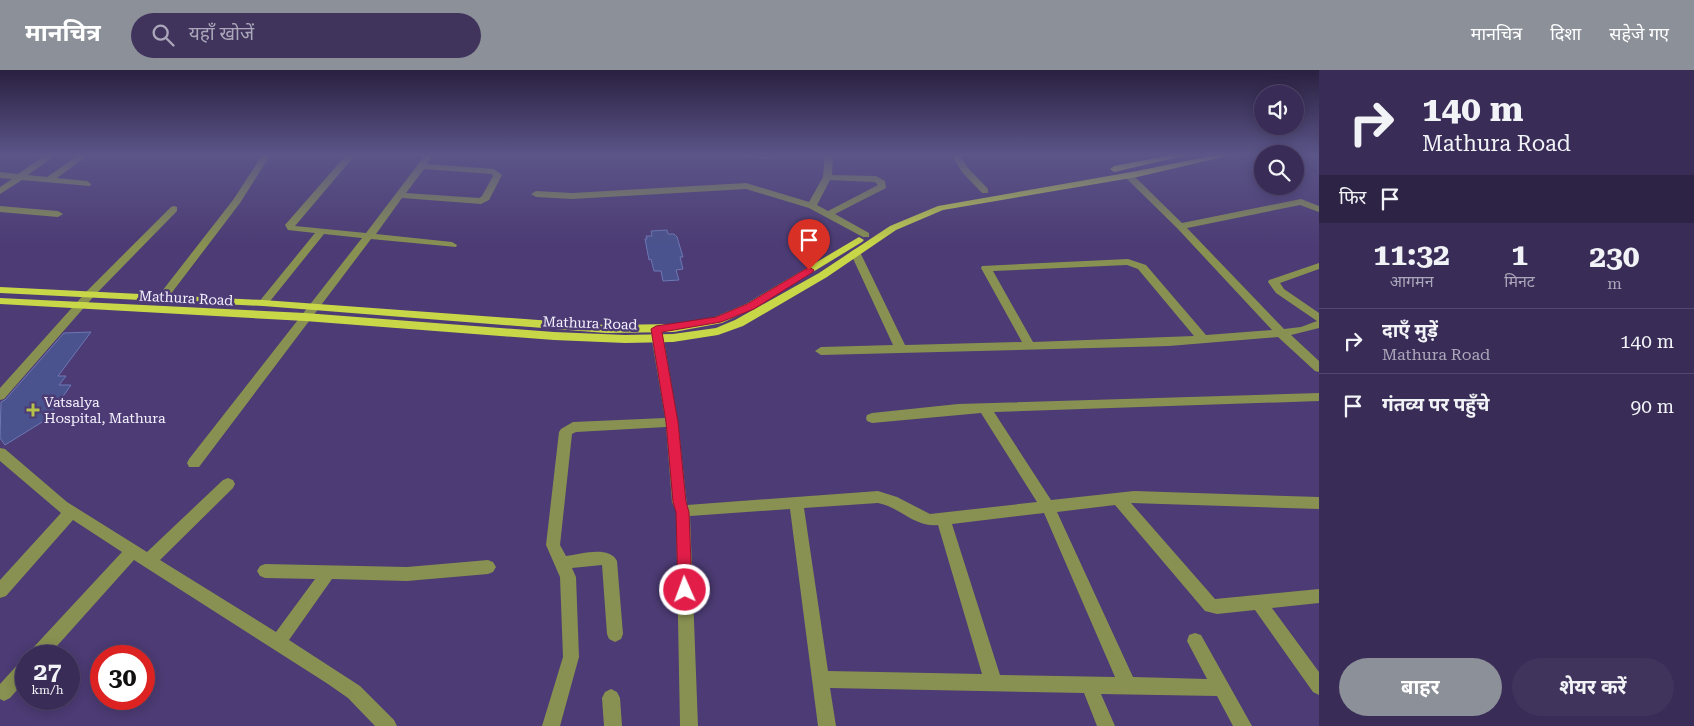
<!DOCTYPE html>
<html lang="hi">
<meta charset="utf-8">
<style>
body{margin:0;font-family:"Roboto Serif","Noto Sans Devanagari",serif;background:#40345d;color:#f1f3f6;height:100vh;display:flex;flex-direction:column;font-size:19px;white-space:nowrap}
*{box-sizing:border-box;margin:0}
p{font-size:16px;color:#aba7ba}
.icon{flex:none;width:28px;height:28px;fill:none;stroke:currentColor;stroke-width:2;stroke-linecap:round;stroke-linejoin:round}
.map{position:relative;flex:1;overflow:hidden}
.details{display:flex;flex-direction:column;background:#392c57;width:375px}
.details>*{flex:none}
.banner{background:#392c57;color:#f1f3f6;overflow:hidden}
.tools{position:absolute;left:1254px;top:15px;display:grid;gap:10px}
.tools a{display:grid;place-items:center;width:50px;height:50px;border-radius:50%;background:#392c57;box-shadow:0 2px 12px #0003,0 0 0 1px #53486d;font-size:25px}
.speed{position:absolute;left:15px;top:575px;display:flex;gap:10px;font-size:25px;font-weight:700;text-align:center}
.speed>*{display:grid;place-content:center;width:65px;height:65px;border-radius:50%;background:#392c57;box-shadow:0 2px 12px #0003,0 0 0 1px #53486d;line-height:1}
.speed small{font-size:12px;font-weight:400}
.speed .limit{border:8px solid #d22;background:#fff;color:#111}
.pin{position:absolute;display:grid;place-items:center;width:42px;height:42px;color:#fff;margin:-51px -21px;border-radius:50% 50% 50% 0;rotate:-45deg;box-shadow:0 0 5px #0007}
.pin .icon{rotate:45deg}
.me{position:absolute;width:55px;margin:-28px;rotate:358deg;stroke-linejoin:round;filter:drop-shadow(0 0 4px #0008)}
.turn{display:flex;align-items:center;gap:18px;height:105px;padding:0 20px;font-size:22px}
.turn .icon{width:65px;height:65px;stroke-width:2.5}
.turn b{display:block;font-size:35px;line-height:42px}
.then{display:flex;align-items:center;height:48px;padding:0 20px;background:#0003;gap:10px;font-size:19px}
.eta{display:flex;justify-content:space-evenly;align-items:center;height:85px;text-align:center}
.eta b{font-size:30px;font-weight:700;line-height:35px}
.primary-button{display:flex;gap:10px;margin-top:auto;padding:10px 20px}
.primary-button a{flex:1;height:58px;border-radius:30px;background:#8c9099;color:#fff;font-size:20px;font-weight:700;line-height:58px;text-align:center}
.primary-button a+a{background:#40345d;color:#f1f3f6}
ul{padding:0;list-style:none}
li{display:flex;align-items:center;gap:15px;height:65px;padding:0 20px;border-top:1px solid #53486d}
li div{flex:1}
li b{display:block;font-size:19px}
li em{font-style:normal}
header{display:flex;align-items:center;gap:30px;box-sizing:border-box;height:70px;padding:0 25px;background:#8c9099;color:#fff}
header strong{font-size:24px}
nav{display:flex;gap:28px;margin-inline-start:auto;font-size:18px}
.search{width:350px;height:45px;background:#40345d;display:flex;align-items:center;gap:12px;box-sizing:border-box;padding:0 18px;border-radius:28px;color:#aba7ba;font-size:19px}
main{display:flex;flex:1;min-height:0}
.map>svg:first-child{display:block}
.building{fill:#4a538d;stroke:#6d78b5}
.lines{fill:none;stroke-linecap:round;stroke-linejoin:round}
.minor{fill:#889151;fill-rule:evenodd}
.major{fill:#c8d747;fill-rule:evenodd}
.route{fill:#e11d48;stroke:#92132f}
.poi-dot{fill:#b4c24a;stroke:#4c3b74;stroke-width:2}
.labels{text-anchor:middle;stroke-width:5;stroke-linejoin:round;paint-order:stroke}
.street-label{font-size:14px;fill:#f4f1ff;stroke:#4c3b74}
.poi-label{font-size:14px;fill:#f4f1ff;stroke:#4c3b74;text-anchor:start}
</style>
<header>
<strong>मानचित्र</strong>
<div class="search"><svg class="icon" aria-label="search" viewBox="0 0 24 24"><circle cx="10" cy="10" r="6"/><path d="M15 15l6 6"/></svg>यहाँ खोजें</div>
<nav><a>मानचित्र</a><a>दिशा</a><a>सहेजे गए</a></nav>
</header>
<main>
<div class="map">
<svg width="1319" height="656" viewBox="0 0 1319 656">
<rect width="100%" height="100%" fill="#4c3b74"/>
<!-- building -->
<g class="building">
<polygon points="667,160 668,164 674,164 677,167 683,187 680,187 683,199 676,200 679,210 663,211 661,201 654,201 651,189 649,190 645,169 647,169 646,166 652,166 651,161"/>
<polygon points="91,262 58,306 66,306 59,315 71,315 47,349 5,375 0,368 1,332 5,330 64,263"/>
</g>
<g class="lines">
<!-- minor -->
<g class="minor">
<polygon points="47,84 57,84 28,105 47,107 80,84 90,84 57,108 87,111 91,114 90,116 22,110 0,124 0,117 12,109 0,108 0,102 18,104"/>
<polygon points="263,84 271,84 240,133 167,229 159,229 158,227 159,225 233,130"/>
<path d="M347,84h9l-61,72 71,7 60,-79h8l-7,10 67,5 8,6 -13,25 -8,4 -79,-6 -26,36 76,8 5,3 -1,2 -85,-8 -172,228h-10l-2,-4 2,-4 173,-221 -38,-4 -57,71h-8l-1,-2 57,-70 -27,-3 -3,-5zM424,99l68,5 1,2 -11,20 -3,2 -73,-5z"/>
<polygon points="722,84 783,84 771,89 726,87"/>
<path d="M825,84h8l-1,21 44,1 9,5 1,7 -51,26 34,19v4h-6l-54,-29 -63,-19 -174,10 -36,-2 -5,-3 5,-3 36,2 174,-10 63,19 14,-25zM830,110l45,2 3,3 -50,26 -11,-6z"/>
<polygon points="951,84 959,84 968,98 988,119 988,123 982,123 962,102"/>
<path d="M1125,103h6l51,50 119,-24 18,7v6l-19,-7 -113,23 97,101 17,-2 16,-6 -41,-28 -8,-11 1,-2 50,-17v6l-39,14 4,6 35,24v15l-28,7 28,26v11l-4,-1 -37,-34 -109,9 -348,9 -6,-4 6,-4 72,-2 -43,-93 5,-3 5,3 45,93 117,-3 -41,-74 1,-2 146,-7 18,6 60,70 66,-5 -95,-102 -52,-51zM1127,195l11,4 56,67 -161,6 -40,-71z"/>
<polygon points="0,136 58,141 63,144 58,147 0,142"/>
<polygon points="174,136 177,137 177,141 95,225 4,329 0,330 0,318 87,221 171,137"/>
<path d="M656,255l6,4 16,93 9,83 191,-14 19,6 33,17 107,-12 -56,-89 -109,10 -5,-2 -1,-3 1,-3 5,-2 86,-9 361,-11v8l-325,11 57,88 83,-9 185,6v12l-188,-6 84,96 104,-10v14l-47,5 47,64v23l-6,-3 -58,-82 -38,4 -12,-3 -90,-106 -58,7 76,165 74,2 -20,-38 2,-6 6,-2 6,2 51,91h-19l-16,-30 -116,-2 14,32h-18l-13,-33 -254,-5 6,38h-18l-28,-217 -100,7 8,210h-18l-4,-215 -4,-9 -6,-75 -90,5 -4,2 -12,111 6,11c15,-2 43,-11 51,5l6,73 -2,5 -6,3 -6,-3 -2,-5 -5,-69 -30,3 4,9 3,80 -19,69h-18l21,-69 -3,-80 -14,-32 13,-113 2,-3 12,-7 92,-4 -15,-89zM878,433c22,4 37,25 60,22l44,149 -154,-3 -24,-163zM1044,443l71,164 -115,-2 -48,-151z"/>
<polygon points="0,378 5,379 67,432 147,482 223,410 228,408 233,410 235,414 233,418 160,490 276,562 315,509 265,508 260,506 257,501 260,496 265,494 407,497 488,490 493,492 496,497 493,502 488,504 407,511 332,509 289,570 360,616 394,650 397,656 375,656 348,628 328,614 134,490 48,586 29,586 31,580 122,482 73,450 6,526 0,528 0,510 61,443 0,391"/>
<polygon points="26,590 26,610 10,628 4,631 0,629 0,614 20,592"/>
<polygon points="611,619 617,622 620,628 622,656 604,656 602,628 605,622"/>
</g>
<!-- major -->
<g class="major">
<polygon points="1176,84 1192,84 1114,102 1110,99 1114,96"/>
<polygon points="1220,84 1236,84 1137,107 943,140 896,160 827,207 743,256 718,265 673,272 625,273 554,270 305,251 0,234 0,228 305,243 554,262 625,265 673,264 716,258 735,250 819,203 890,156 938,136 1137,101"/>
<polygon points="859,167 864,170 862,172 754,238 722,253 674,262 606,263 263,236 0,223 0,217 263,230 606,255 674,254 715,247 746,234"/>
</g>
</g>
<!-- sky -->
<linearGradient id="sky" x2="0" y2="1"><stop stop-color="#2a2040"/><stop offset="0.48" stop-color="#5b5588"/><stop offset="1" stop-color="#5b5588" stop-opacity="0"/></linearGradient>
<rect width="1319" height="176" fill="url(#sky)"/>
<!-- route -->
<polygon class="route" points="809,197 814,200 813,202 754,239 721,252 662,262 678,352 686,432 689,442 692,520 690,524 685,526 680,524 678,520 676,442 673,432 666,352 651,259 656,256 716,247 747,234"/>
<!-- markers -->
<path class="poi-dot" d="M30.5 332.5h5v5h5v5h-5v5h-5v-5h-5v-5h5z"/>
<g class="labels">
<!-- street labels -->
<g class="street-label">
<text transform="translate(186 228) rotate(3)" y="5">Mathura Road</text>
<text transform="translate(590 253) rotate(2)" y="5">Mathura Road</text>
</g>
<!-- poi labels -->
<g class="poi-label">
<text x="44" y="337">Vatsalya<tspan x="44" dy="16">Hospital, Mathura</tspan></text>
</g>
</g>
</svg>
<div class="tools">
<a><svg class="icon" aria-label="sound" viewBox="0 0 24 24"><path d="M4 9h4l5-4v14l-5-4H4zM17 9q2 3 0 6"/></svg></a>
<a><svg class="icon" aria-label="search" viewBox="0 0 24 24"><circle cx="10" cy="10" r="6"/><path d="M15 15l6 6"/></svg></a>
</div>
<div class="speed"><div>27<small>km/h</small></div><div class="limit">30</div></div>
<div class="pin" style="left:809px;top:200px;background:#d93025"><svg class="icon" aria-label="arrive" viewBox="0 0 24 24"><path d="M6 21V4h12l-3 4 3 4H6"/></svg></div>
<svg class="me" style="left:685px;top:520px" viewBox="-20 -20 40 40"><circle r="17" fill="#e11d48" stroke="#fff" stroke-width="3"/><path d="M0-11L8 9 0 5-8 9z" fill="#fff"/></svg>
</div>
<section class="details">
<div class="banner">
<div class="turn"><svg class="icon" aria-label="right" viewBox="0 0 24 24"><path d="M7 20v-9h11M14 6l5 5-5 5"/></svg><div><b>140 m</b>Mathura Road</div></div>
<div class="then">फिर<svg class="icon" aria-label="arrive" viewBox="0 0 24 24"><path d="M6 21V4h12l-3 4 3 4H6"/></svg></div>
</div>
<div class="eta">
<div><b>11:32</b><p>आगमन</p></div>
<div><b>1</b><p>मिनट</p></div>
<div><b>230</b><p>m</p></div>
</div>
<ul>
<li><svg class="icon" aria-label="right" viewBox="0 0 24 24"><path d="M7 20v-9h11M14 6l5 5-5 5"/></svg><div><b>दाएँ मुड़ें</b><p>Mathura Road</p></div><em>140 m</em></li>
<li><svg class="icon" aria-label="arrive" viewBox="0 0 24 24"><path d="M6 21V4h12l-3 4 3 4H6"/></svg><div><b>गंतव्य पर पहुँचे</b></div><em>90 m</em></li>
</ul>
<div class="primary-button"><a>बाहर</a><a>शेयर करें</a></div>
</section>
</main>
